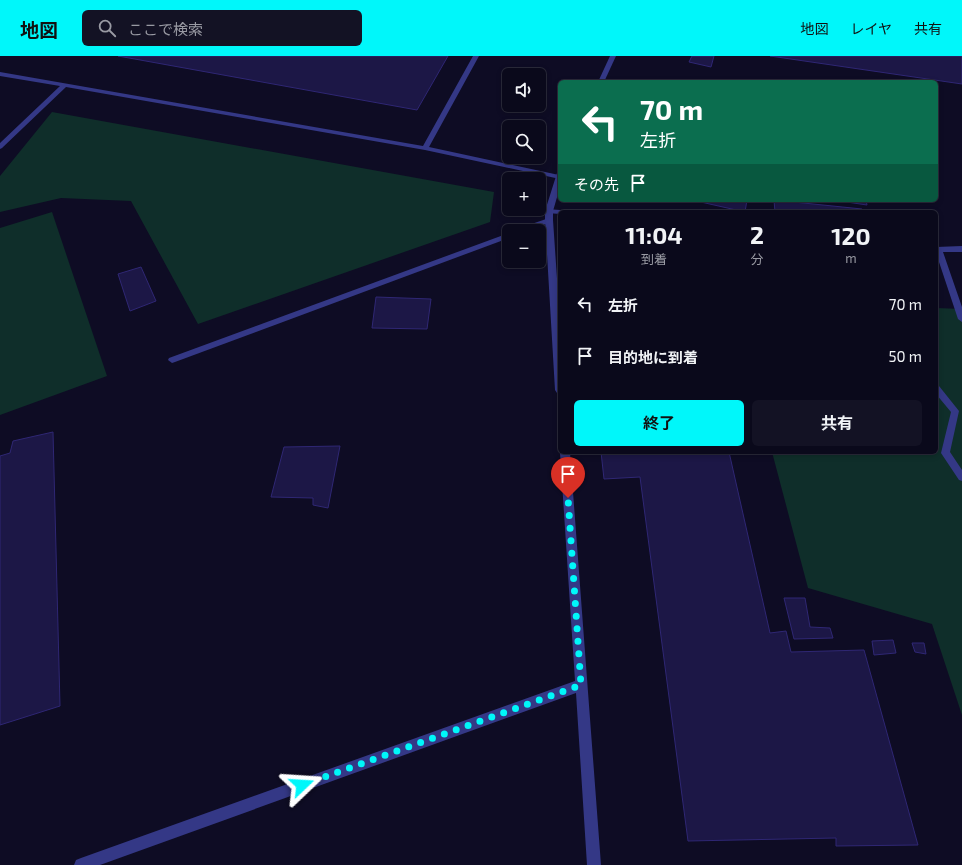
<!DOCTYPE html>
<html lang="ja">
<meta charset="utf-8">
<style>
body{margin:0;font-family:"Exo 2","Noto Sans JP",sans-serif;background:#131224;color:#f1f3f6;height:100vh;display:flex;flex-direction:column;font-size:15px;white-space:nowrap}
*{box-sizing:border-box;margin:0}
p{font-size:13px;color:#999aa3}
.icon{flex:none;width:22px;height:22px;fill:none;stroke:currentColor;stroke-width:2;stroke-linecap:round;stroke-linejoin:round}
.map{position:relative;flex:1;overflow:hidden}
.side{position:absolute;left:558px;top:154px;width:380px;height:244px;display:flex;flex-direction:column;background:#0a091b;border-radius:6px;box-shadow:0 2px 6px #0003,0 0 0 1px #2a2a3a}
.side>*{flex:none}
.guide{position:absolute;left:558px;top:24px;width:380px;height:122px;border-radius:6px;box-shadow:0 2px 6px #0003,0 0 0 1px #2a2a3a;background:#0b6e4f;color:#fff;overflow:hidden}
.buttons{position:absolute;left:502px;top:12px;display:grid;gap:8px}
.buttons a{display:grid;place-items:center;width:44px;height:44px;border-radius:6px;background:#0a091b;box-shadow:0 2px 6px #0003,0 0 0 1px #2a2a3a;font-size:20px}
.pin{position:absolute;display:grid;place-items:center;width:34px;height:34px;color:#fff;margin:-41px -17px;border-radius:50% 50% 50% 0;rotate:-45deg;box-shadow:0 0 4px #0007}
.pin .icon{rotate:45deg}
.me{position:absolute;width:44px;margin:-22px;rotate:70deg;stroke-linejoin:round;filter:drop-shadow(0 0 3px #0008)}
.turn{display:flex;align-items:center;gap:14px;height:84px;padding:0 16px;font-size:18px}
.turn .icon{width:52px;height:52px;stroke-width:2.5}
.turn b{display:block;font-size:28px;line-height:34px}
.then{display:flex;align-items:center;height:38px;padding:0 16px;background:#0003;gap:8px;font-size:15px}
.eta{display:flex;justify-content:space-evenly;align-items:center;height:68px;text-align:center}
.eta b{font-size:24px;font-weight:700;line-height:28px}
.cta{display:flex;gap:8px;margin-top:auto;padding:8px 16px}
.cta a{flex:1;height:46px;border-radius:6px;background:#00f7fa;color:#111;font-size:16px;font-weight:700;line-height:46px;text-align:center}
.cta a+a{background:#131224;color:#f1f3f6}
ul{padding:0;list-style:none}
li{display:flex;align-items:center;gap:12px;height:52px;padding:0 16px}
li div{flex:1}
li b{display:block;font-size:15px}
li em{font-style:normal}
header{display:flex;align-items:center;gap:24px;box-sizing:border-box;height:56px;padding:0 20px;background:#00f7fa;color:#111}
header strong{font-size:19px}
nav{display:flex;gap:22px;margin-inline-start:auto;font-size:14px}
.search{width:280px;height:36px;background:#131224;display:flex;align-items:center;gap:10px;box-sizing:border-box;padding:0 14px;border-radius:6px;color:#999aa3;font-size:15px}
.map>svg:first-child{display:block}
.green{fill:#0f2e2a}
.building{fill:#1c1746;stroke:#2f2774}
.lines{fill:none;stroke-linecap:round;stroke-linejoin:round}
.service{fill:#343886;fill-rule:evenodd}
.tertiary{fill:#343886;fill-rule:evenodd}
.route{stroke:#00f7fa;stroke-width:7;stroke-dasharray:0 12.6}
</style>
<header>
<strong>地図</strong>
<div class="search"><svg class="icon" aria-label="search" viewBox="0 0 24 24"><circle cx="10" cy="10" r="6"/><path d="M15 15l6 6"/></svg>ここで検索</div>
<nav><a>地図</a><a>レイヤ</a><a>共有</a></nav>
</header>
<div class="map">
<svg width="962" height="809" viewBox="0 0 962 809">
<rect width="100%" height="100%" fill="#0e0c24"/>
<!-- green -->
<g class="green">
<polygon points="52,56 494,136 490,166 198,268 131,145 61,142 0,156 0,120"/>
<polygon points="52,156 107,320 0,359 0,172"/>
<polygon points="936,252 962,253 962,659 932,568 808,532 772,396 936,396"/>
</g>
<!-- building -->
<g class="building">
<polygon points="118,0 448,0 417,54"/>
<polygon points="692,0 714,0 711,11 689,6"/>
<polygon points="770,0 962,0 962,28"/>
<polygon points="692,144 747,144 745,156"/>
<polygon points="774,144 862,153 862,156 775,156"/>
<polygon points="833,144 866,144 867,149"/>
<polygon points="141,211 156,245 130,255 118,218"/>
<polygon points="376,241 431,243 427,273 372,272"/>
<polygon points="53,376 60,650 0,669 0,400 10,397 13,385"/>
<polygon points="340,390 328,452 313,449 313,442 271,441 284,391"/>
<polygon points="601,396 729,396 770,577 786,575 791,596 864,594 918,789 836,790 836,782 688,785 640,421 604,423"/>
<polygon points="784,542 805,542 810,571 830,572 833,582 794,583"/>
<polygon points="893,584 896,597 874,599 872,585"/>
<polygon points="912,587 924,587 926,598 915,596"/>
</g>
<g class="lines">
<!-- service -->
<g class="service">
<polygon points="473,0 479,0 429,91 559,119 560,123 425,94 66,31 2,92 0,93 0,87 60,30 0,20 0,16 423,90"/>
<polygon points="547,153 560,154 564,156 560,156 560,158 547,157"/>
<polygon points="549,162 551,162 551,166 527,175 516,175 517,173"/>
<polygon points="509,177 509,182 175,306 172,307 168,304 169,302"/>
<polygon points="962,190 962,196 943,196 962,251 962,266 958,263 936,197 936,191"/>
<polygon points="936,329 939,330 959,355 950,396 962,414 962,425 959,424 941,397 951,356 936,338"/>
</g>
<!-- tertiary -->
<g class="tertiary">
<polygon points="610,0 616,0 604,26 598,26"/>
<polygon points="557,117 560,117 560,131 553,155 553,164 560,266 560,338 557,337 555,334 545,164 545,155"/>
<polygon points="560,396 570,396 601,809 587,809 576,637 100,809 74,809 76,804 81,802 575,625"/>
</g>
</g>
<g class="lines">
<!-- route -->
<polyline class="route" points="302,729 581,629 568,442"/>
</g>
</svg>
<div class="buttons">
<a><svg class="icon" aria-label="sound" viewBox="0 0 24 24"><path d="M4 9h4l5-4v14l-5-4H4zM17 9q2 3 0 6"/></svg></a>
<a><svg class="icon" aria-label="search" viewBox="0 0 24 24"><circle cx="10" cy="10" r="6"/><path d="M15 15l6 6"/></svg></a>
<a>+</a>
<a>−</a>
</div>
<div class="pin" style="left:568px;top:442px;background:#d93025"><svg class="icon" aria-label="arrive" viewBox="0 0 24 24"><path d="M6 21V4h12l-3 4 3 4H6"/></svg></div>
<svg class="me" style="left:302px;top:729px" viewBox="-20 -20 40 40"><path d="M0-17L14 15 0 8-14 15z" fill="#00f7fa" stroke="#fff" stroke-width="4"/></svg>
<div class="guide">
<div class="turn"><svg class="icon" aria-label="left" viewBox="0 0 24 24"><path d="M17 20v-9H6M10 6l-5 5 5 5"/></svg><div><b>70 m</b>左折</div></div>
<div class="then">その先<svg class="icon" aria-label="arrive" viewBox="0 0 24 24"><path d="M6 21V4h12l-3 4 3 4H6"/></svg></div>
</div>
<section class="side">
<div class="eta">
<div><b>11:04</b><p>到着</p></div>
<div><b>2</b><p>分</p></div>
<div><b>120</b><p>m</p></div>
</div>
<ul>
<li><svg class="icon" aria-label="left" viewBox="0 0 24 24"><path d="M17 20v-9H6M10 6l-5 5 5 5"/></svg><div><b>左折</b></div><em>70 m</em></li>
<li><svg class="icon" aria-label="arrive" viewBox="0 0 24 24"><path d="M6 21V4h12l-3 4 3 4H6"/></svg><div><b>目的地に到着</b></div><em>50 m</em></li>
</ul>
<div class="cta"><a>終了</a><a>共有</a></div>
</section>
</div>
